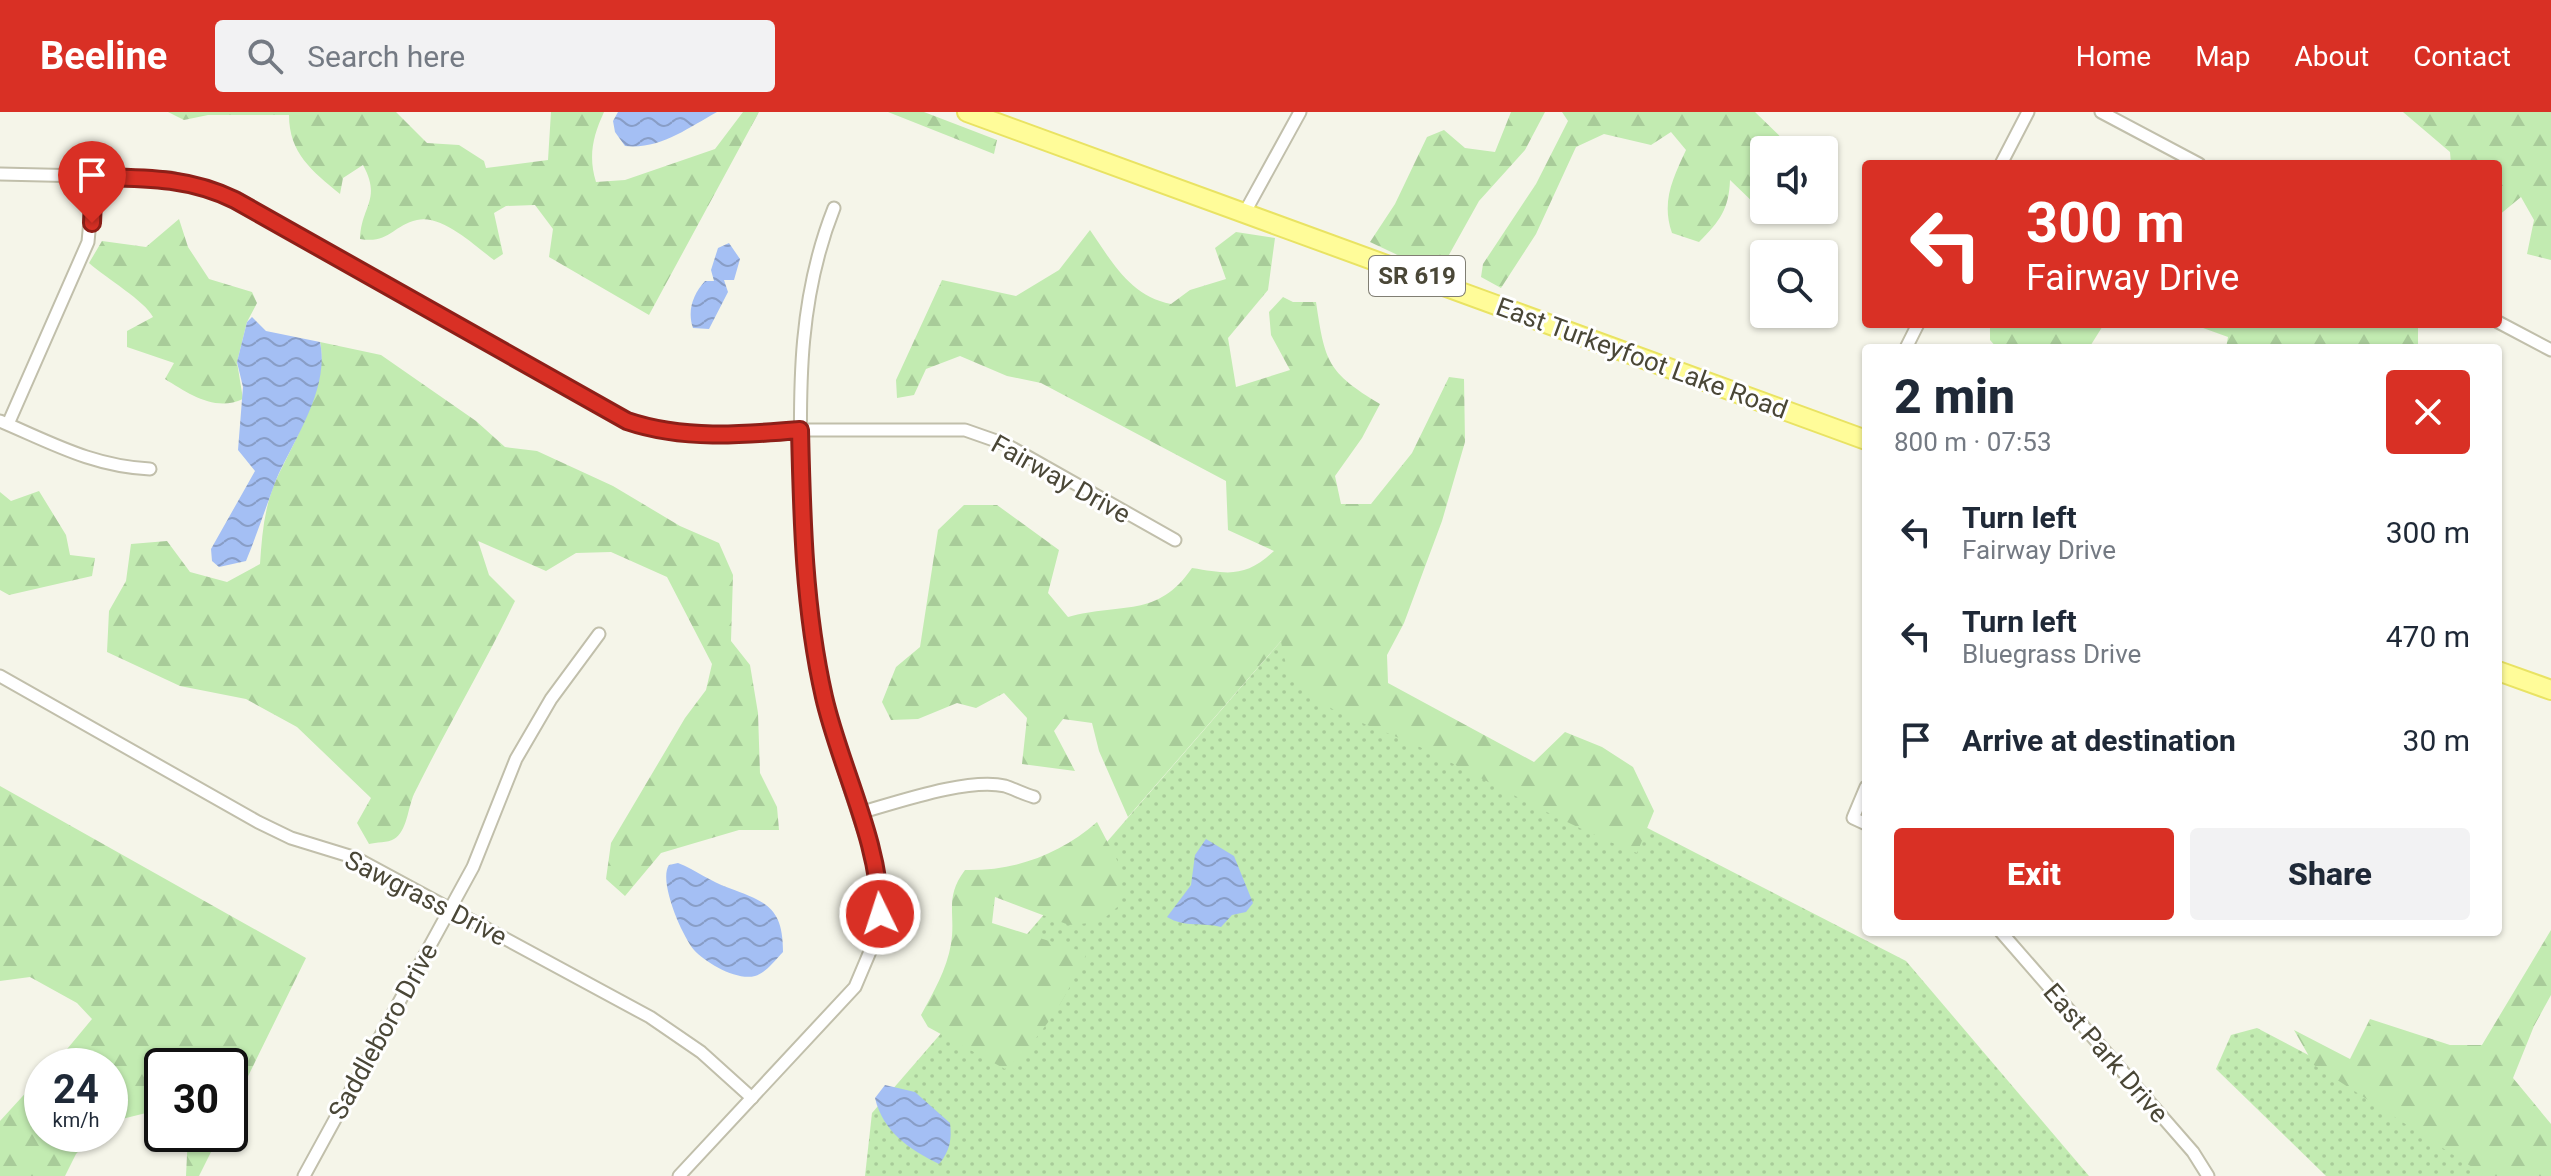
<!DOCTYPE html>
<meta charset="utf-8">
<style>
body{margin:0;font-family:Roboto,sans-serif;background:#f2f2f3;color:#1f2937;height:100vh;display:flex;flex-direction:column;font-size:30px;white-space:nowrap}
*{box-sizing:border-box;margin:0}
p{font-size:26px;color:#747a83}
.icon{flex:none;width:44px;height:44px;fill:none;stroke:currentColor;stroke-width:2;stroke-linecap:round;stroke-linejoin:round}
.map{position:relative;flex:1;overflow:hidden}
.panel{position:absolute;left:1862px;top:232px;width:640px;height:592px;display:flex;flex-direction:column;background:#fff;border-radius:8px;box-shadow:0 2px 6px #0004}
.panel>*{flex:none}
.hud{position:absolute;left:1862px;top:48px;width:640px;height:168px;border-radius:8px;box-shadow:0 2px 6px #0004;background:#d93025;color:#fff;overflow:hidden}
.tools{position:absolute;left:1750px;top:24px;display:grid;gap:16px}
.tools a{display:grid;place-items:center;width:88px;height:88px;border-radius:8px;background:#fff;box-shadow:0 2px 6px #0004;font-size:40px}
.speed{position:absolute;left:24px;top:936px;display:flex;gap:16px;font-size:40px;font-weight:700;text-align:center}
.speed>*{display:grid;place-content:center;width:104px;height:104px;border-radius:50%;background:#fff;box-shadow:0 2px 6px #0004;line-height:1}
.speed small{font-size:20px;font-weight:400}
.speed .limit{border:4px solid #111;border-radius:12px;background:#fff;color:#111}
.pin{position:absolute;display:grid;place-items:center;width:68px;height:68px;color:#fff;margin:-82px -34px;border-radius:50% 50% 50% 0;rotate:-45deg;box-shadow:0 0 8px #0007}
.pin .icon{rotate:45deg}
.me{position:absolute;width:88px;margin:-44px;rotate:356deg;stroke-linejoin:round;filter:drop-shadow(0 0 6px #0008)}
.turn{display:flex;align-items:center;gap:28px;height:168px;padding:0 32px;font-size:36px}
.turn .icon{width:104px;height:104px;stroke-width:2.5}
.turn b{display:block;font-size:56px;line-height:68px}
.round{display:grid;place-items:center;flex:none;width:84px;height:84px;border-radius:8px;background:#f2f2f3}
.headline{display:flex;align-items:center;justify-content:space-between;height:136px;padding:0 32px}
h1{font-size:48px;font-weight:800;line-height:60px}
.cta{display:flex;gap:16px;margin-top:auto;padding:16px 32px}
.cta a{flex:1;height:92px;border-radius:8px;background:#d93025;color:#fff;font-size:32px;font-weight:800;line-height:92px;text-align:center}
.cta a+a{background:#f2f2f3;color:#1f2937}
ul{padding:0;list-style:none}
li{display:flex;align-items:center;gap:24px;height:104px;padding:0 32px}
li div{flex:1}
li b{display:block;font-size:30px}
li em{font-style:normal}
header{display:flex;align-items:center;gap:48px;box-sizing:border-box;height:112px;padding:0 40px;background:#d93025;color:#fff}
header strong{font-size:38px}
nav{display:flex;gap:44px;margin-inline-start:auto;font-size:28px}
.search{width:560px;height:72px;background:#f2f2f3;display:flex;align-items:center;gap:20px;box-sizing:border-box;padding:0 28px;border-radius:8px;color:#747a83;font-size:30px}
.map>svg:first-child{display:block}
.grass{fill:url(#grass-dots)}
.forest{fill:url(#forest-firs)}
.water{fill:url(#water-waves)}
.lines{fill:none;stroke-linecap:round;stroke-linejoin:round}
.street-casing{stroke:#c1bfab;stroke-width:15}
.primary-casing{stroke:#e9e363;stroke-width:22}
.street{stroke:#fff;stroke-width:11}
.primary{stroke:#fffc99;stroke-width:18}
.route-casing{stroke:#8d1f18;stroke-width:20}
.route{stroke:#d93025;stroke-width:14}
.labels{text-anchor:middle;stroke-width:6;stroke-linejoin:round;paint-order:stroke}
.shield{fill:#fff;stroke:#807e73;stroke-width:2}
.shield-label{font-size:24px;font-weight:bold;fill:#4a4737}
.street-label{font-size:26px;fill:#4a4737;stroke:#fff}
</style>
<header>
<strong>Beeline</strong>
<div class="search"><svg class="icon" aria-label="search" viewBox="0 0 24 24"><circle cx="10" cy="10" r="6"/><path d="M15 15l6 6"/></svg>Search here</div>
<nav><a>Home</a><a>Map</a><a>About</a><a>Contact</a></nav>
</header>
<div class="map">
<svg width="2551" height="1064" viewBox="0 0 2551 1064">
<defs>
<pattern id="grass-dots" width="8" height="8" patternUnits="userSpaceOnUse" patternTransform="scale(2)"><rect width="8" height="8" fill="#c2ebb1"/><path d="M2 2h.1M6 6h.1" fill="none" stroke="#a8cb99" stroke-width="1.8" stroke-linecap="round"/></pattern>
<pattern id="forest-firs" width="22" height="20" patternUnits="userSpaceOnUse" patternTransform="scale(2)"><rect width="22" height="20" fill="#c2ebb1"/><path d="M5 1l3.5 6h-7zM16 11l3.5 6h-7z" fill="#a8cb99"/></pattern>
<pattern id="water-waves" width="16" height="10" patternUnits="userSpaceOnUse" patternTransform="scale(2)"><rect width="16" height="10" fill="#a4bff4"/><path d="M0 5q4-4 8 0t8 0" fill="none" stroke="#889dc6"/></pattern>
</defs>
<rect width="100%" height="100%" fill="#f5f5e9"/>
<!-- grass -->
<g class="grass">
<polygon points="1282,528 1906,849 2089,1064 865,1064 872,1001"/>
<polygon points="2257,916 2538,1064 2326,1064 2216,957 2231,923"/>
</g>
<!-- forest -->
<g class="forest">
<path d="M168,0h228l31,31 32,2 25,16 2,7 62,-8 3,-48h53c-11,24 -16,44 -8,70l29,-2 90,-31 28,-37h16l-110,203 -100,-58 4,-28 -18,-24 -29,1 -12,7 9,41 -9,6c-19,-14 -52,-46 -77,-40 -25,6 -28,24 -57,19 1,-33 22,-39 3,-74l-20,13 -3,16c-28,-23 -51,-41 -51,-79h-81l-24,5z"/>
<polygon points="888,0 924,0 997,28 994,42"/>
<polygon points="1511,0 1545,0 1525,38 1479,89 1445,150 1404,146 1370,130 1395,92 1427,25 1444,18 1465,36 1495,40"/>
<path d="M1562,0h193l39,38h-30v58l-6,-1 -28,-27c-1,29 -10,41 -31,62l-27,-9c-11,-31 1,-55 14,-83l-15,-18 -20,13 -47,-11 -28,13 -40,87 -35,54 -20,-11 2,-13 53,-80 32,-63z"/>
<polygon points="2403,0 2551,0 2551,148 2527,142 2534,108 2521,85 2498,104 2498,52 2451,52 2450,40"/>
<path d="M179,107l9,28 21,32 43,13 5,11 -10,19 -10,40 6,37c-28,13 -54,-5 -78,-20l9,-16 -47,-16v-16l26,-14c-8,-16 -47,-39 -64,-54l13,-22 44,6z"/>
<path d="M1090,118c22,32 40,66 81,74l19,-14 36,-11 -11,-31 21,-16 39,6 -7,52 -40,48 8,49 54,-17 -19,-35 -2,-23 14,-15 10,5h23c9,60 11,70 64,102l-18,34 -27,38 6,28h30l41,-51 37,-76 15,2 1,63 -23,79 -38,102 -17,32 1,28 146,79 31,-30 37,15 31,20 21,44 -17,42c-73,-29 -139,-67 -209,-102 -40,-20 -84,-31 -121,-58 -18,-13 -23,-33 -26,-52l-153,176 -29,-66 -7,-28 -29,-4 -9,12 21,40 -53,-7 5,-46 -23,-25 -28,15 -19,-5 -39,16 -27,1 -9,-18 14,-35 24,-20 18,-117 26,-25h33l62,45 -11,43 20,24c54,-15 89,2 124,-49 37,6 53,10 82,-17l-46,-21 -2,-49 -185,-98 -34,-7 -47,-20 -34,13 -12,26 -17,3 -1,-18 46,-100 74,16 43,-26z"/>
<polygon points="1990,212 2104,212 2089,236 1997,236 1990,228"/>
<polygon points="2192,212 2418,212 2418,236 2226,236 2228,225"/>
<path d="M320,230l61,13 95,66 29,26 32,4 76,35 67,40 39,17 14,32 -2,66 19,24 8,48 2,60 17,34 2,23h-40l-78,23 -36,43 -19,-17 5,-36 74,-125 21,-28 6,-26 -45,-87 -56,-25 -35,1 -30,18 -68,-30 11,34 26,26c-32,66 -69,128 -101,193 -6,13 -7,38 -20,45 -6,4 -18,3 -25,5l-12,-21 14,-25 -74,-71 -51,-28 -66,-13 -73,-34 2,-41 17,-30 5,-37 36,-3 23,31 37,10 33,-18c2,-29 4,-58 17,-86 17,-36 52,-96 43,-136z"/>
<polygon points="39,379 66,423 70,443 95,446 92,464 9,483 0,478 0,380 11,389"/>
<polygon points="0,674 306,846 230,1001 230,954 162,954 162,997 110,1010 110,954 53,954 92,907 77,891 30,865 0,869"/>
<path d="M1097,710l22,42 3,39 -22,19 -31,3 -74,-28 -3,26 95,30c-19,41 -46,88 -82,116l-77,-42 -7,-12c12,-22 26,-46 30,-71 5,-31 -7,-46 14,-74 50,1 94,-15 132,-48z"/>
<polygon points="2551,818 2551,883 2534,914 2513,966 2551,1012 2551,1064 2486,1064 2314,953 2294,918 2350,947 2370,907 2450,933 2482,933"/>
<polygon points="42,963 42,1022 95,1022 76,1042 65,1064 0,1064 0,1009"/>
<polygon points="188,1022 220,1022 199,1064 186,1064"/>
</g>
<!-- water -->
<g class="water">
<path d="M618,0h99c-29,16 -58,38 -92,34l-10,-14 -2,-11z"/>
<path d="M729,131l11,16 -6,21h-10l4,12 -19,37 -16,-1c-6,-17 0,-34 12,-47h9l-3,-11 7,-22z"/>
<path d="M252,205l14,14 54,11c10,47 -26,97 -44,138 -10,27 -19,54 -30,81l-27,6 -7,-6 -1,-12 44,-78 -17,-21 5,-63 -6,-25 10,-40z"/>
<path d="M1206,727l28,17 19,47 -7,9 -14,3 -11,12c-18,-5 -36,1 -54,-10l24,-32 4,-30z"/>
<path d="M678,751c18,7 33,19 51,25 37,14 54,19 54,64 -8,8 -17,21 -28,24 -18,5 -49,-13 -61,-26 -12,-14 -36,-69 -25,-85z"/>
<path d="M885,973l30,7 35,31c2,16 0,28 -11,41 -29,-14 -56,-32 -64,-66z"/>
</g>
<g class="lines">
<defs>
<g id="street">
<polyline points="2101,0 2199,52"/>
<polyline points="2001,52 2028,0"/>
<polyline points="0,62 171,66 212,77 627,309 669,320 712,323 800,318 965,318 1005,332 1175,428"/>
<polyline points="1245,100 1300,0"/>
<polyline points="2498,210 2551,238"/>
<polyline points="1906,236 1918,212"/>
<path d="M0,309c52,22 92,45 150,48"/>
<polyline points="8,312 88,130 94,65"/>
<polyline points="0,564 258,710 291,726 356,746 650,905 701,940 752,986"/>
<polyline points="1866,675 1853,706 1866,712"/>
<path d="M859,701c36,-10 110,-36 146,-27 9,3 19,8 29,11"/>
<polyline points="2001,820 2193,1040 2208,1064"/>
<polyline points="304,1064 473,755 516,647 551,587 599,522"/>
<path d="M679,1064l176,-189 22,-52 3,-41 -3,-21c-18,-60 -41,-119 -54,-180 -16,-71 -20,-144 -22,-217 -2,-92 -2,-180 33,-268"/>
</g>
<g id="primary">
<polyline points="967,0 1866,328"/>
<polyline points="2498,559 2551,578"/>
</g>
</defs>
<!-- street casing -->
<use href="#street" class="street-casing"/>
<!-- primary casing -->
<use href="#primary" class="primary-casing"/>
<!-- street -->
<use href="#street" class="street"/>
<!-- primary -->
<use href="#primary" class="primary"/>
</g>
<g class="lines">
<defs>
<path id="route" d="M92,111l2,-46c50,1 94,0 141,23l392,221c56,19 115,14 173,9 2,89 4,179 24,267 16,70 56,145 56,217"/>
</defs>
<!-- route casing -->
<use href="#route" class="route-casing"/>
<!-- route -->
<use href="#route" class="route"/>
</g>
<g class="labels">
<!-- shield labels -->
<rect class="shield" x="1369" y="144" width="96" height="40" rx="6"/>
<g class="shield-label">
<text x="1417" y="172">SR 619</text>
</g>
<!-- street labels -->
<g class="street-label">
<text transform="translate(1642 246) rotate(20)" y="9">East Turkeyfoot Lake Road</text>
<text transform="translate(1061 367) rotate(29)" y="9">Fairway Drive</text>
<text transform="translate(426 786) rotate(27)" y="9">Sawgrass Drive</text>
<text transform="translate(383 919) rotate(-61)" y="9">Saddleboro Drive</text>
<text transform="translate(2106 941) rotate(49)" y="9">East Park Drive</text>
</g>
</g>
</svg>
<div class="tools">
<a><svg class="icon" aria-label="sound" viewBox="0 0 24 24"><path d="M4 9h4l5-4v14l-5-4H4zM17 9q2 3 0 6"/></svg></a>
<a><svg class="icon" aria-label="search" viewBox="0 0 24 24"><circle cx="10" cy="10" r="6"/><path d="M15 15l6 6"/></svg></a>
</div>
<div class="speed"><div>24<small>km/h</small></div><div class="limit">30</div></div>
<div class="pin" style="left:92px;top:111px;background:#d93025"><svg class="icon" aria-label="arrive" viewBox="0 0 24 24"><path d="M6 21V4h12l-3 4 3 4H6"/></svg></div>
<svg class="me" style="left:880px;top:802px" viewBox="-20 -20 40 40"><circle r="17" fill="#d93025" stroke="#fff" stroke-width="3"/><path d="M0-11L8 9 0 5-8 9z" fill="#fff"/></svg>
<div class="hud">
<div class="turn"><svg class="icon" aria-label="left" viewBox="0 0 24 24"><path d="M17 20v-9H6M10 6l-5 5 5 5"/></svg><div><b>300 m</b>Fairway Drive</div></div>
</div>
<section class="panel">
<div class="headline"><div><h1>2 min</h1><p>800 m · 07:53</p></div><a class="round" style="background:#d93025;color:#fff"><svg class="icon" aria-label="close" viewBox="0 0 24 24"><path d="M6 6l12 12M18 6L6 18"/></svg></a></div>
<ul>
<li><svg class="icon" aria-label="left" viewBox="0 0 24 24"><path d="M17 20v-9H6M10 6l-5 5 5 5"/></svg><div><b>Turn left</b><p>Fairway Drive</p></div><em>300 m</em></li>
<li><svg class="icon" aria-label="left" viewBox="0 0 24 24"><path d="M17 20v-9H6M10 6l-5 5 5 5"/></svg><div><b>Turn left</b><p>Bluegrass Drive</p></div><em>470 m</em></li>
<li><svg class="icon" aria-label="arrive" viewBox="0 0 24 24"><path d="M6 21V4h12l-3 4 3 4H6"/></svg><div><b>Arrive at destination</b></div><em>30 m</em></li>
</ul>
<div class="cta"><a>Exit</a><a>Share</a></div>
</section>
</div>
